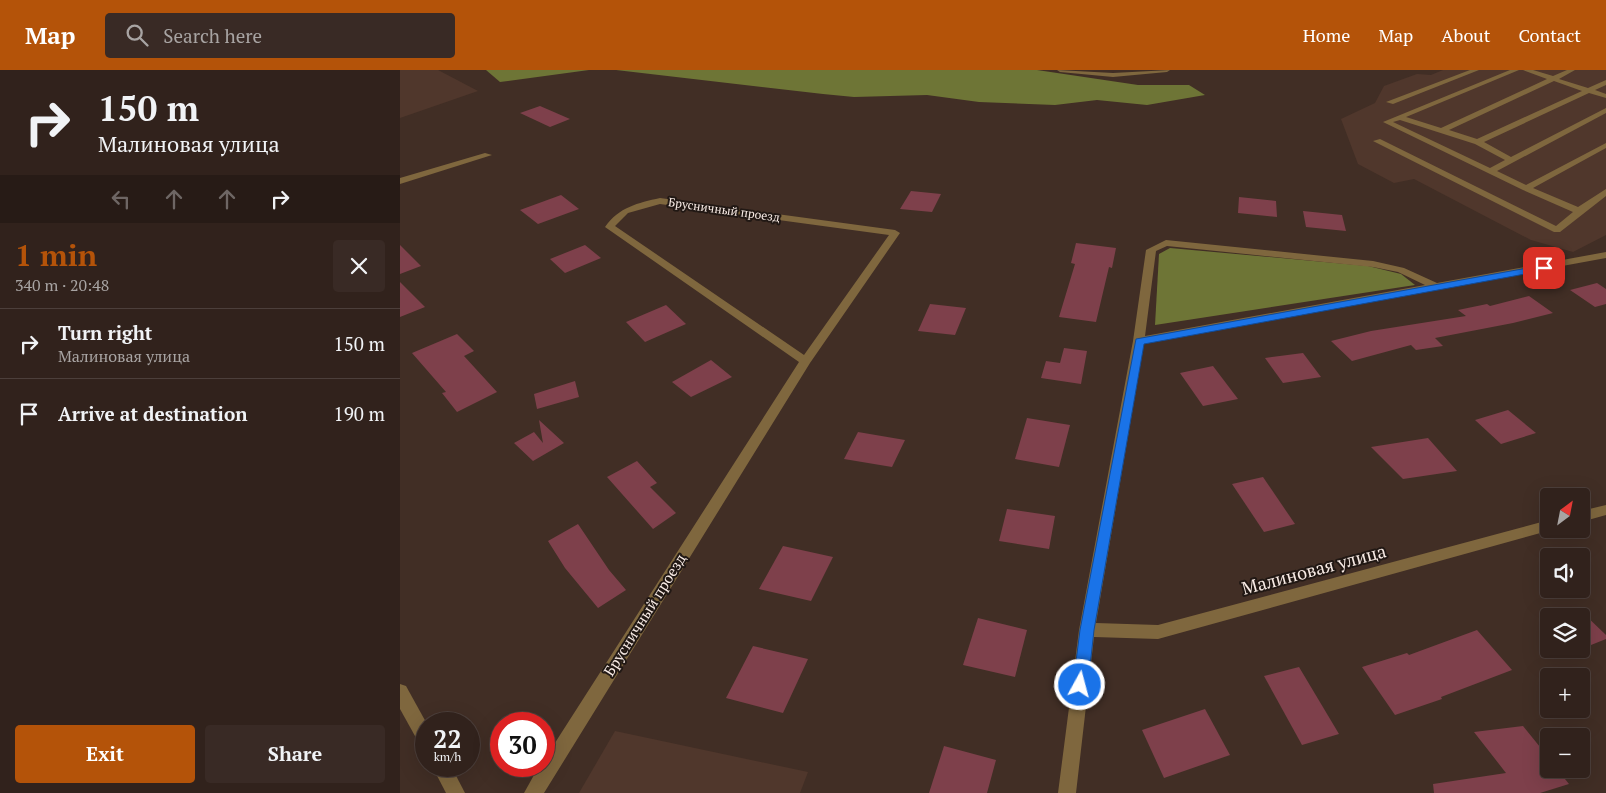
<!DOCTYPE html>
<meta charset="utf-8">
<style>
body{margin:0;font-family:"PT Serif",serif;background:#392a25;color:#f1f3f6;height:100vh;display:flex;flex-direction:column;font-size:19px;white-space:nowrap}
*{box-sizing:border-box;margin:0}
p{font-size:16px;color:#a8a4a3}
.icon{flex:none;width:28px;height:28px;fill:none;stroke:currentColor;stroke-width:2;stroke-linecap:round;stroke-linejoin:round}
.map{position:relative;flex:1;overflow:hidden}
.drawer{display:flex;flex-direction:column;background:#31221c;width:400px}
.drawer>*{flex:none}
.top-card{background:#31221c;color:#f1f3f6;overflow:hidden}
.needle{width:32px;rotate:32deg}
.buttons{position:absolute;left:1140px;top:418px;display:grid;gap:10px}
.buttons a{display:grid;place-items:center;width:50px;height:50px;border-radius:5px;background:#31221c;box-shadow:0 5px 20px #0002,0 0 0 1px #4c3f3b;font-size:25px}
.speed{position:absolute;left:15px;top:642px;display:flex;gap:10px;font-size:25px;font-weight:700;text-align:center}
.speed>*{display:grid;place-content:center;width:65px;height:65px;border-radius:50%;background:#31221c;box-shadow:0 5px 20px #0002,0 0 0 1px #4c3f3b;line-height:1}
.speed small{font-size:12px;font-weight:400}
.speed .limit{border:8px solid #d22;background:#fff;color:#111}
.pin{position:absolute;display:grid;place-items:center;width:42px;height:42px;color:#fff;margin:-21px;border-radius:10px;box-shadow:0 2px 8px #0006}
.me{position:absolute;width:55px;margin:-28px;rotate:7deg;stroke-linejoin:round;filter:drop-shadow(0 0 4px #0008)}
.turn{display:flex;align-items:center;gap:18px;height:105px;padding:0 15px;font-size:22px}
.turn .icon{width:65px;height:65px;stroke-width:2.5}
.turn b{display:block;font-size:35px;line-height:42px}
.lanes{display:flex;align-items:center;height:48px;padding:0 15px;background:#0003;justify-content:center;gap:25px;direction:ltr}
.lanes .off{opacity:.35}
.round{display:grid;place-items:center;flex:none;width:52px;height:52px;border-radius:5px;background:#392a25}
.headline{display:flex;align-items:center;justify-content:space-between;height:85px;padding:0 15px}
h1{font-size:30px;font-weight:700;line-height:38px;color:#b45309}
.action{display:flex;gap:10px;margin-top:auto;padding:10px 15px}
.action a{flex:1;height:58px;border-radius:5px;background:#b45309;color:#fff;font-size:20px;font-weight:700;line-height:58px;text-align:center}
.action a+a{background:#392a25;color:#f1f3f6}
ul{padding:0;list-style:none}
li{display:flex;align-items:center;gap:15px;height:70px;padding:0 15px;border-top:1px solid #4c3f3b}
li div{flex:1}
li b{display:block;font-size:19px}
li em{font-style:normal}
header{display:flex;align-items:center;gap:30px;box-sizing:border-box;height:70px;padding:0 25px;background:#b45309;color:#fff}
header strong{font-size:24px}
nav{display:flex;gap:28px;margin-inline-start:auto;font-size:18px}
.search{width:350px;height:45px;background:#392a25;display:flex;align-items:center;gap:12px;box-sizing:border-box;padding:0 18px;border-radius:5px;color:#a8a4a3;font-size:19px}
main{display:flex;flex:1;min-height:0}
.map>svg:first-child{display:block}
.built{fill:#50372c}
.forest{fill:#6e7536}
.building{fill:#7e404b}
.lines{fill:none;stroke-linecap:round;stroke-linejoin:round}
.minor{fill:#7f673e;fill-rule:evenodd}
.route{fill:#1a73e8;stroke:#114b97}
.labels{text-anchor:middle;stroke-width:4;stroke-linejoin:round;paint-order:stroke}
.far-street-label{font-size:12px;fill:#f8ebe5;stroke:#211814}
.street-label{font-size:15px;fill:#f8ebe5;stroke:#211814}
.near-street-label{font-size:18px;fill:#f8ebe5;stroke:#211814}
</style>
<header>
<strong>Map</strong>
<div class="search"><svg class="icon" aria-label="search" viewBox="0 0 24 24"><circle cx="10" cy="10" r="6"/><path d="M15 15l6 6"/></svg>Search here</div>
<nav><a>Home</a><a>Map</a><a>About</a><a>Contact</a></nav>
</header>
<main>
<section class="drawer">
<div class="top-card">
<div class="turn"><svg class="icon" aria-label="right" viewBox="0 0 24 24"><path d="M7 20v-9h11M14 6l5 5-5 5"/></svg><div><b>150 m</b>Малиновая улица</div></div>
<div class="lanes"><svg class="icon off" aria-label="left" viewBox="0 0 24 24"><path d="M17 20v-9H6M10 6l-5 5 5 5"/></svg><svg class="icon off" aria-label="ahead" viewBox="0 0 24 24"><path d="M12 20V5M6 11l6-6 6 6"/></svg><svg class="icon off" aria-label="ahead" viewBox="0 0 24 24"><path d="M12 20V5M6 11l6-6 6 6"/></svg><svg class="icon" aria-label="right" viewBox="0 0 24 24"><path d="M7 20v-9h11M14 6l5 5-5 5"/></svg></div>
</div>
<div class="headline"><div><h1>1 min</h1><p>340 m · 20:48</p></div><a class="round"><svg class="icon" aria-label="close" viewBox="0 0 24 24"><path d="M6 6l12 12M18 6L6 18"/></svg></a></div>
<ul>
<li><svg class="icon" aria-label="right" viewBox="0 0 24 24"><path d="M7 20v-9h11M14 6l5 5-5 5"/></svg><div><b>Turn right</b><p>Малиновая улица</p></div><em>150 m</em></li>
<li><svg class="icon" aria-label="arrive" viewBox="0 0 24 24"><path d="M6 21V4h12l-3 4 3 4H6"/></svg><div><b>Arrive at destination</b></div><em>190 m</em></li>
</ul>
<div class="action"><a>Exit</a><a>Share</a></div>
</section>
<div class="map">
<svg width="1206" height="723" viewBox="0 0 1206 723">
<rect width="100%" height="100%" fill="#412e25"/>
<!-- built -->
<g class="built">
<polygon points="0,0 38,0 78,21 0,48"/>
<polygon points="1043,0 1206,0 1206,165 1173,182 1131,170 1014,109 994,113 958,94 941,49 975,33 984,16 1017,4 1031,5"/>
<polygon points="215,661 408,702 400,723 179,723"/>
</g>
<!-- forest -->
<g class="forest">
<polygon points="86,0 189,0 100,12"/>
<polygon points="216,0 637,0 738,15 789,15 805,25 747,35 697,30 655,35 579,32 527,25 454,27 423,24"/>
<polygon points="770,178 968,196 1001,204 1015,215 755,255 759,184"/>
</g>
<!-- building -->
<g class="building">
<polygon points="140,36 170,49 150,57 120,43"/>
<polygon points="511,121 541,124 532,142 500,139"/>
<polygon points="161,125 179,139 138,154 120,140"/>
<polygon points="839,127 876,131 877,147 838,143"/>
<polygon points="903,141 942,145 946,161 906,157"/>
<polygon points="676,173 716,178 712,198 709,197 696,252 659,247 675,194 671,193"/>
<polygon points="0,175 21,196 0,204"/>
<polygon points="185,175 201,188 165,203 150,189"/>
<polygon points="0,212 25,237 0,247"/>
<polygon points="1197,213 1206,219 1206,234 1195,237 1170,220"/>
<polygon points="1129,226 1153,243 1113,253 1035,268 1043,276 1016,280 1011,275 952,291 931,271 971,261 1066,246 1058,240 1087,234 1090,236"/>
<polygon points="530,234 566,238 555,265 518,261"/>
<polygon points="266,235 286,254 245,272 226,252"/>
<polygon points="57,264 74,281 64,286 97,322 57,342 42,323 46,322 12,283"/>
<polygon points="664,278 687,281 681,314 641,308 646,291 660,293"/>
<polygon points="903,283 921,307 883,313 865,288"/>
<polygon points="311,290 332,307 291,327 272,312"/>
<polygon points="813,296 838,329 803,336 780,303"/>
<polygon points="175,311 179,327 137,339 134,324"/>
<polygon points="1108,340 1136,363 1101,374 1075,350"/>
<polygon points="627,348 670,355 659,397 615,389"/>
<polygon points="139,350 164,373 133,391 114,373 134,362 143,373"/>
<polygon points="458,362 505,370 492,397 444,389"/>
<polygon points="1028,368 1057,401 1003,409 971,377"/>
<polygon points="237,391 257,413 250,417 276,443 253,459 207,407"/>
<polygon points="863,407 895,454 864,462 832,414"/>
<polygon points="607,439 655,446 649,479 599,471"/>
<polygon points="178,454 209,500 226,520 198,538 165,498 148,471"/>
<polygon points="383,476 433,487 411,531 359,519"/>
<polygon points="1181,541 1206,565 1206,569 1181,579"/>
<polygon points="578,548 627,560 615,607 563,595"/>
<polygon points="1077,560 1112,600 1041,627 1042,629 995,645 962,597 1007,583 1009,585"/>
<polygon points="353,576 408,589 383,643 326,628"/>
<polygon points="899,597 939,664 902,675 864,606"/>
<polygon points="805,639 830,685 764,708 742,660"/>
<polygon points="1123,656 1149,688 1149,699 1157,699 1169,714 1140,723 1034,723 1033,714 1106,703 1074,662"/>
<polygon points="544,676 596,690 587,723 529,723"/>
</g>
<g class="lines">
<!-- minor -->
<g class="minor">
<polygon points="657,0 713,3 770,0 767,2 713,7 660,2"/>
<polygon points="1070,0 1079,0 993,34 986,32"/>
<path d="M1110,0h9l-113,47 35,11 106,-49 -24,-9h10l20,6 14,-6h8l-16,9 29,9 18,-8v5l-11,5 11,4v4l-17,-5 -105,49 27,15 95,-49v5l-109,58 29,14 80,-42v5l-73,40 45,19 28,-18v7l-46,36h-6l-181,-91 7,-2 176,87 17,-14 -50,-22 -140,-68zM1154,11l28,10 -105,48 -28,-9zM1000,50l75,24 30,16 -15,8 -97,-46z"/>
<polygon points="85,83 92,85 0,114 0,108"/>
<path d="M260,128l235,32 5,3 -90,130 -266,430h-20l15,-27h5v-6l255,-398 -194,-135c14,-20 33,-24 55,-29zM260,134l229,31 -85,120 -189,-129 13,-13z"/>
<path d="M766,170l207,21 31,7 33,15 169,-31v6l-462,85 -48,280 62,2 391,-105v9h6l-397,110 -64,-2 -18,156h-18l21,-163 54,-289 13,-91zM767,176l206,21 25,5 27,13 -280,51 11,-85z"/>
<polygon points="1206,435 1206,445 1181,452 1181,441"/>
<polygon points="0,614 6,616 27,654 26,678 20,675 0,639"/>
<polygon points="32,696 51,696 65,723 46,723"/>
</g>
</g>
<!-- route -->
<polygon class="route" points="1144,195 1148,198 1147,200 744,274 694,560 688,615 686,620 680,622 675,620 673,615 680,560 736,269"/>
<g class="labels">
<!-- far-street labels -->
<g class="far-street-label">
<text transform="translate(324 140) rotate(8)" y="4">Брусничный проезд</text>
</g>
<!-- street labels -->
<g class="street-label">
<text transform="translate(245 545) rotate(-58)" y="5">Брусничный проезд</text>
</g>
<!-- near-street labels -->
<g class="near-street-label">
<text transform="translate(914 500) rotate(-15)" y="6">Малиновая улица</text>
</g>
</g>
</svg>
<div class="buttons">
<a><svg class="needle" viewBox="-14 -14 28 28"><path d="M0-13l5 13h-10z" fill="#e53935"/><path d="M0 13l5-13h-10z" fill="#a8a4a3"/></svg></a>
<a><svg class="icon" aria-label="sound" viewBox="0 0 24 24"><path d="M4 9h4l5-4v14l-5-4H4zM17 9q2 3 0 6"/></svg></a>
<a><svg class="icon" aria-label="layers" viewBox="0 0 24 24"><path d="M12 4l9 5-9 5-9-5zM3 14l9 5 9-5"/></svg></a>
<a>+</a>
<a>−</a>
</div>
<div class="speed"><div>22<small>km/h</small></div><div class="limit">30</div></div>
<div class="pin" style="left:1144px;top:198px;background:#d93025"><svg class="icon" aria-label="arrive" viewBox="0 0 24 24"><path d="M6 21V4h12l-3 4 3 4H6"/></svg></div>
<svg class="me" style="left:680px;top:615px" viewBox="-20 -20 40 40"><circle r="17" fill="#1a73e8" stroke="#fff" stroke-width="3"/><path d="M0-11L8 9 0 5-8 9z" fill="#fff"/></svg>
</div>
</main>
